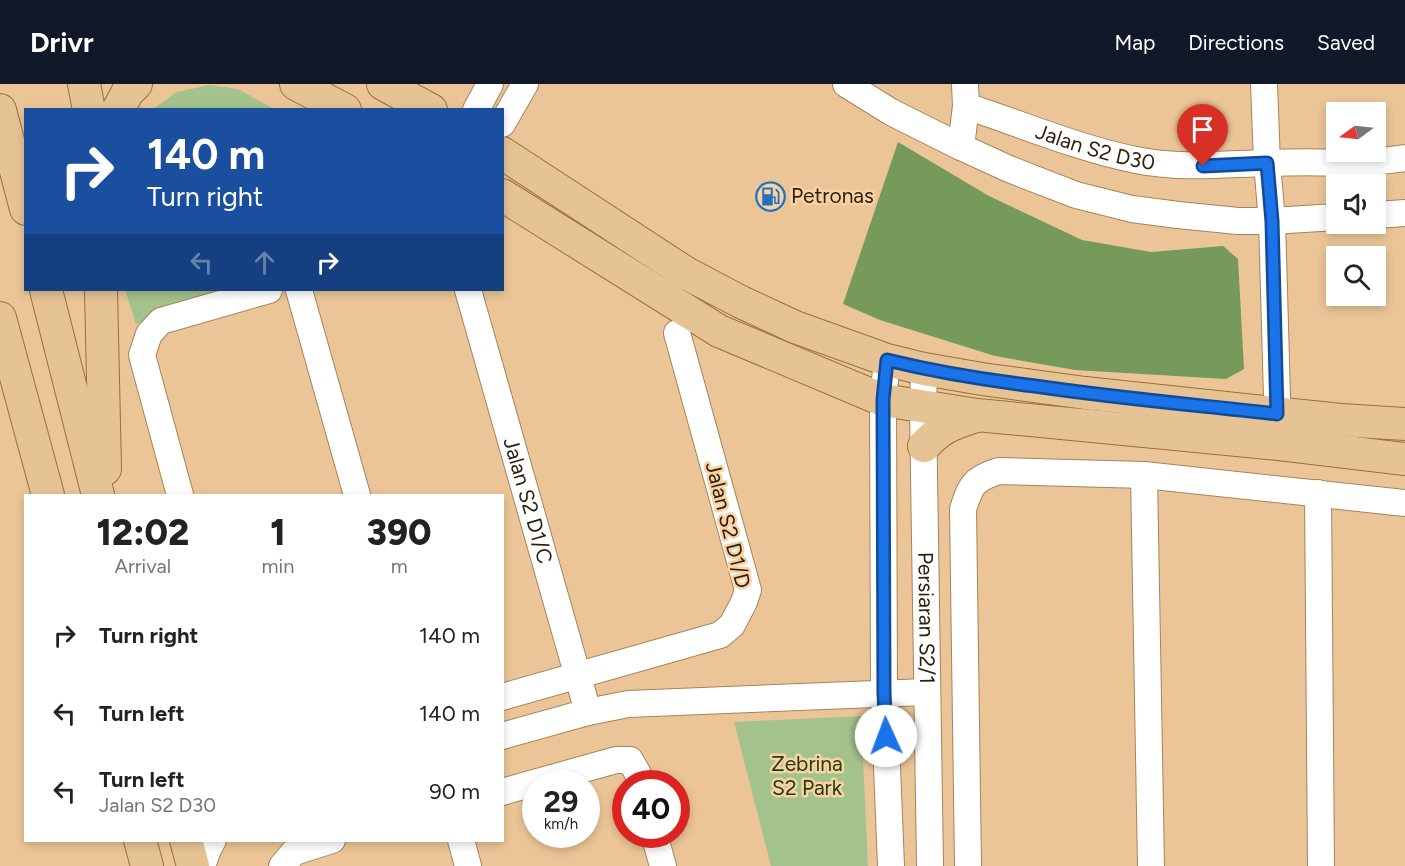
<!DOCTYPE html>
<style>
body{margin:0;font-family:Figtree,sans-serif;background:#f2f2f2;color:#222;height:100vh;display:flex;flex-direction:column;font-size:22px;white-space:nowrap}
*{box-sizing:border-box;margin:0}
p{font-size:20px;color:#767676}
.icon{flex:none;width:33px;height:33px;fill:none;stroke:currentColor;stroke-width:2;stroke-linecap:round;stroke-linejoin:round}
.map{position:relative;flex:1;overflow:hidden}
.sheet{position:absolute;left:24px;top:410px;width:480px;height:348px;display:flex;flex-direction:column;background:#fff;border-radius:0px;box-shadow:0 3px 9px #0003}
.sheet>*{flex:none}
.top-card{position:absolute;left:24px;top:24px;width:480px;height:183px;border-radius:0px;box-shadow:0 3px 9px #0003;background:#1a4fa0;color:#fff;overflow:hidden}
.needle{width:39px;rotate:255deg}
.tools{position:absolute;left:1326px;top:18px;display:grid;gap:12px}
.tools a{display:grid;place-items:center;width:60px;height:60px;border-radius:0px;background:#fff;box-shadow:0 3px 9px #0003;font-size:30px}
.speed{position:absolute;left:522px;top:686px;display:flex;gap:12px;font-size:30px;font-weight:700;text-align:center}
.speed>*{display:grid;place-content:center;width:78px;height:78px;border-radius:50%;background:#fff;box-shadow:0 3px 9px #0003;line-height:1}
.speed small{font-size:15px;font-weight:400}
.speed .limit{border:9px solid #d22;background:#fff;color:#111}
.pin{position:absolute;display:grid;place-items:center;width:51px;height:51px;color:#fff;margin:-62px -26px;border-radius:50% 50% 50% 0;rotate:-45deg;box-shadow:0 0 6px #0007}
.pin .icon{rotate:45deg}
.me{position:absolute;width:66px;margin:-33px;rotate:358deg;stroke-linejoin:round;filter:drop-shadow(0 0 4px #0008)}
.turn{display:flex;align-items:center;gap:21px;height:126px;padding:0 24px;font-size:27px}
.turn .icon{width:78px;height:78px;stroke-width:2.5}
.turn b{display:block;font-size:42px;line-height:51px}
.lanes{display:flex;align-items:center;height:57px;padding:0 24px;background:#0003;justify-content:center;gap:30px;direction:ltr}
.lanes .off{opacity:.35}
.eta{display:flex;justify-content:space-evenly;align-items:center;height:102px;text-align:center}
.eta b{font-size:36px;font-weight:800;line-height:42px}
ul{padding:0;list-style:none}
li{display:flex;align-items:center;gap:18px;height:78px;padding:0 24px}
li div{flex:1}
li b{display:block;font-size:22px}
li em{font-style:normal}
header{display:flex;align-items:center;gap:36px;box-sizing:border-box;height:84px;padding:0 30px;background:#111827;color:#fff}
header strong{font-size:28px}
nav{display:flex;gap:33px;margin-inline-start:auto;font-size:21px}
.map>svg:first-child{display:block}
.green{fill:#a4c38c}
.forest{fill:#769a59}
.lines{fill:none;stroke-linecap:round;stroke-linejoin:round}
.minor-casing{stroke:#a78457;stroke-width:28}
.major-casing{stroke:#9a6f36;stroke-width:34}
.minor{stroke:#fff;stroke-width:26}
.major{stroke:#e6c394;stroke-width:32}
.route-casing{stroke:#114b97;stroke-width:15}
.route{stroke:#1a73e8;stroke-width:10}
.labels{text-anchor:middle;stroke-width:5;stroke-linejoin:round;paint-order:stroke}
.street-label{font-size:21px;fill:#2c1e0b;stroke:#f8d2a3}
.poi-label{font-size:21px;fill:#2c1e0b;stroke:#f8d2a3;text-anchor:start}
.park-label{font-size:21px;fill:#243c0c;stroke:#f8d2a3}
</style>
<header>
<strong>Drivr</strong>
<nav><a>Map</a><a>Directions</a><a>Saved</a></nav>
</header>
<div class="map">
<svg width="1405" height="782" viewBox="0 0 1405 782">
<rect width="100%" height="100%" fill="#ebc597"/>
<!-- green -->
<g class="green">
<polygon points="209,1 238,5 274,25 153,25 177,8"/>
<polygon points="125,206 249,206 136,240"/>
<polygon points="861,632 868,782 771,782 734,638"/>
</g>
<!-- forest -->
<polygon class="forest" points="898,58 989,112 1082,156 1151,168 1223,162 1238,175 1244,285 1226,295 1075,286 995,272 880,236 843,220"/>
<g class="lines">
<defs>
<g id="minor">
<polyline points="846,0 891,28 961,63 1009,85 1076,111 1132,125 1178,131 1238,137 1272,137 1336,133"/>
<polyline points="1264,0 1267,79 1272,137 1278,347"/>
<path id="s1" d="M966,22c55,18 114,43 170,54 44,9 88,4 132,3 46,-2 92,2 137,-5"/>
<polyline points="476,26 490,0"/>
<polyline points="502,40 525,0"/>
<polyline points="961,63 966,22 965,0"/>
<polyline points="1376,131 1405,129"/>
<polyline points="299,206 357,411"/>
<path id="s2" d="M468,206l120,422"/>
<polyline points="887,276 883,316 884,609 891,782"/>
<path id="s3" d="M924,285l-1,38 7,459"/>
<polyline points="1144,391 1151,782"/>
<polyline points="1318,409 1321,782"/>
<polyline points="180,411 142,271 149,250 161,237 269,206"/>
<polyline points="502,613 720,551 732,541 744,518 748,506 677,249"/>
<polyline points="502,652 588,628 628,620 926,608"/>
<polyline points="502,708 616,676 630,676 637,688 641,699"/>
<polyline points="654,750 663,782"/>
<polyline points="461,756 468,782"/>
<polyline points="202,782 209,763 213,756"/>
<polyline points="282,782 294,768 332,756"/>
<path d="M968,782l-5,-357c8,-24 10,-30 36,-38l145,4 261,28"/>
</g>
<g id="major">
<polyline points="84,0 89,26"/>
<polyline points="296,0 345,26"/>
<polyline points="383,0 431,26"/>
<polyline points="0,26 26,125"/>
<polyline points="118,26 127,9 136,0"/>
<polyline points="502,69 686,189 741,218 795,243 887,276 924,285 982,295 1085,309 1341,336 1405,340"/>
<polyline points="502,111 719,247 883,316 977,331 1279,360 1405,375"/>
<polyline points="46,206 98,411"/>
<polyline points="101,206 105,385"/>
<polyline points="0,234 48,411"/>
<path d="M924,362c17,-19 28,-22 52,-30"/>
<polyline points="140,756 147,782"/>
<polyline points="186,756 193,782"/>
</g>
</defs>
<!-- minor casing -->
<use href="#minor" class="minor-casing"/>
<!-- major casing -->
<use href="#major" class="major-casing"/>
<!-- minor -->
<use href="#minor" class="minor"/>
<!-- major -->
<use href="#major" class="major"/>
</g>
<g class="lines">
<defs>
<path id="route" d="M886,652l-2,-43 -1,-293 4,-40c49,12 98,20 148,26 81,12 162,19 242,28l-5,-193 -5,-58 -64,3"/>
</defs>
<!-- route casing -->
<use href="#route" class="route-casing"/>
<!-- route -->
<use href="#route" class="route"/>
</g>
<!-- icons -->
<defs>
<symbol id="fuel-ring" viewBox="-11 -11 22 22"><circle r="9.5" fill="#f8d2a3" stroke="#2171c0" stroke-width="1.5"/><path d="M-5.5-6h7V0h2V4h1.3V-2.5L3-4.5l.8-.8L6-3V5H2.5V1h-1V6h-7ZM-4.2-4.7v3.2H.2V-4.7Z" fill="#2171c0"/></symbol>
</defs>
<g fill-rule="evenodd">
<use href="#fuel-ring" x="754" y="96" width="33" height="33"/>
</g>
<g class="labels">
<!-- street labels -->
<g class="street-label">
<text dy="7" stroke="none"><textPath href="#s1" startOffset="136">Jalan S2 D30</textPath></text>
<text dy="7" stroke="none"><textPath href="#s2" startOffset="219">Jalan S2 D1/C</textPath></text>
<text transform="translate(728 441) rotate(76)" y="7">Jalan S2 D1/D</text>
<text dy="7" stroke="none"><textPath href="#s3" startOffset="249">Persiaran S2/1</textPath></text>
</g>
<!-- poi labels -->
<g class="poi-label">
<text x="791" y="119">Petronas</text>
</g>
<!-- park labels -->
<g class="park-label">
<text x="807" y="687">Zebrina<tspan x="807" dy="24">S2 Park</tspan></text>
</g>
</g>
</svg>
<div class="tools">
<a><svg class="needle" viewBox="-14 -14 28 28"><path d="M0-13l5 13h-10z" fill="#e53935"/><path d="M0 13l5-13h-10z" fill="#767676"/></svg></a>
<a><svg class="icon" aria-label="sound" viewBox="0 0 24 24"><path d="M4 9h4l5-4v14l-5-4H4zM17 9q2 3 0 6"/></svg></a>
<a><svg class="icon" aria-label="search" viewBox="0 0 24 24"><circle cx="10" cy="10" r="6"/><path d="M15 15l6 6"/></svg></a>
</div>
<div class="speed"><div>29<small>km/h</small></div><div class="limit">40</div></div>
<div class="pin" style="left:1203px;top:82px;background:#d93025"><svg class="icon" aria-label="arrive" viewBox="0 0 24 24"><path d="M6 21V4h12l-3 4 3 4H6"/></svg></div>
<svg class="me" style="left:886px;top:652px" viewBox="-20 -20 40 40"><circle r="19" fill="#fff"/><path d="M0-13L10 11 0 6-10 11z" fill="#1a73e8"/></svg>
<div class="top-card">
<div class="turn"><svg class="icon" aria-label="right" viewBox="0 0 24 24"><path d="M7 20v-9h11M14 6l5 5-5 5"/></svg><div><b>140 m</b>Turn right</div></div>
<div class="lanes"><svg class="icon off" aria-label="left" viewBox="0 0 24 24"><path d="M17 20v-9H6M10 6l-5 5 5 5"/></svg><svg class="icon off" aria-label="ahead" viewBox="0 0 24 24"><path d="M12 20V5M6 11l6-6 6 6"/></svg><svg class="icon" aria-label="right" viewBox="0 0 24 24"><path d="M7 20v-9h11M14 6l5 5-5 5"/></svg></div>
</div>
<section class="sheet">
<div class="eta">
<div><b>12:02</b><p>Arrival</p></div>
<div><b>1</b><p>min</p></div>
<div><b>390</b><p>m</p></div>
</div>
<ul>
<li><svg class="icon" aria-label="right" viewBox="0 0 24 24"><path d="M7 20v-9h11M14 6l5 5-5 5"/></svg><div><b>Turn right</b></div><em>140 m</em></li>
<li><svg class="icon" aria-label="left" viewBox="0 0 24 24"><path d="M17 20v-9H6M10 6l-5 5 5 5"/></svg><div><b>Turn left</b></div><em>140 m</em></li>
<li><svg class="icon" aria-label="left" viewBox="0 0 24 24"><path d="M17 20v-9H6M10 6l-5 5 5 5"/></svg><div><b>Turn left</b><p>Jalan S2 D30</p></div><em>90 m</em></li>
</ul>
</section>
</div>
